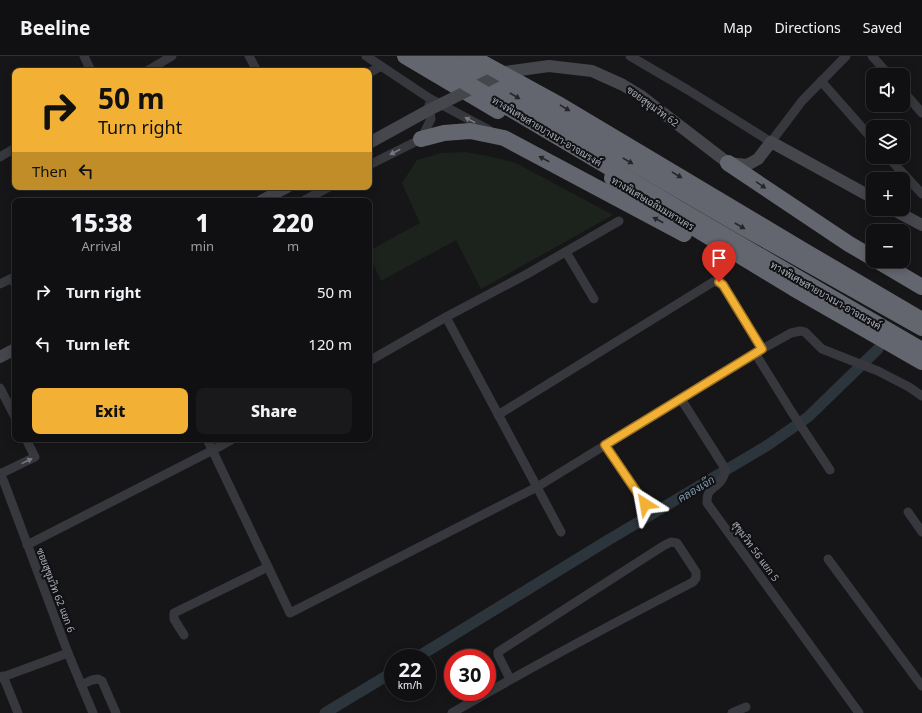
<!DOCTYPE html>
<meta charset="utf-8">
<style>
body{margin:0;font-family:"Noto Sans",Sarabun,sans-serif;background:#19191b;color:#f1f3f6;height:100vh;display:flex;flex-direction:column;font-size:15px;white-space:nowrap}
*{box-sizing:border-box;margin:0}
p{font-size:13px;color:#9c9d9f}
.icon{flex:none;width:22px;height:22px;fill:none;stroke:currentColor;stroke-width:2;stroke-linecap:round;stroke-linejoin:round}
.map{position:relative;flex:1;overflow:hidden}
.panel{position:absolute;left:12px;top:142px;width:360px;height:244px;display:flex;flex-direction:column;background:#101012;border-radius:8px;box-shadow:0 2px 10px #0003,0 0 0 1px #303032}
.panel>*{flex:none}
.guide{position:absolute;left:12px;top:12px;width:360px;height:122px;border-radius:8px;box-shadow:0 2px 10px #0003,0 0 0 1px #303032;background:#f2b134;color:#111;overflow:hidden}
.fabs{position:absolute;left:866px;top:12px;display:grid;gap:8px}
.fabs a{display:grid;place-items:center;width:44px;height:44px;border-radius:8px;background:#101012;box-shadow:0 2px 10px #0003,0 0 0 1px #303032;font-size:20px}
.speed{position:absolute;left:384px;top:593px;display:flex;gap:8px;font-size:20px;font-weight:700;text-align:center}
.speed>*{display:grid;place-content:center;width:52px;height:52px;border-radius:50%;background:#101012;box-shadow:0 2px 10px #0003,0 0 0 1px #303032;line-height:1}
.speed small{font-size:10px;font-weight:400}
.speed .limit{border:6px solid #d22;background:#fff;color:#111}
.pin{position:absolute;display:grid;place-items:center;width:34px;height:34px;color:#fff;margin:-41px -17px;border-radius:50% 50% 50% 0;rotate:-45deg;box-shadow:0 0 4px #0007}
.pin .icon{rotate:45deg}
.me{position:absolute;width:44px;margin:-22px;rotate:326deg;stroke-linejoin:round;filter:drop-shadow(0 0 3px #0008)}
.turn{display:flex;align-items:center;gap:14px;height:84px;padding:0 20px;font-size:18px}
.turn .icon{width:52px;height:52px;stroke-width:2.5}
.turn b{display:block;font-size:28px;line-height:34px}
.then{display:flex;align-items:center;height:38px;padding:0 20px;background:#0003;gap:8px;font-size:15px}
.eta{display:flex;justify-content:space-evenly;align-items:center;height:68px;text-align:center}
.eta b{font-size:24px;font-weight:800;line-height:28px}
.action{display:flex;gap:8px;margin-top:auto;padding:8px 20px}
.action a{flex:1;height:46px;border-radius:8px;background:#f2b134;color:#111;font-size:16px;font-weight:800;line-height:46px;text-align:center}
.action a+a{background:#19191b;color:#f1f3f6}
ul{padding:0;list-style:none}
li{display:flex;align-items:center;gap:12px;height:52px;padding:0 20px}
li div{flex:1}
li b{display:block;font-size:15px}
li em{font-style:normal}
header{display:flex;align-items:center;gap:24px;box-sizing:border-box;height:56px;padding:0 20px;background:#101012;border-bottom:1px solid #303032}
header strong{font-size:19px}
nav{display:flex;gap:22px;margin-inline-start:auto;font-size:14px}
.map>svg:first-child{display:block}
.green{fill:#1c231d}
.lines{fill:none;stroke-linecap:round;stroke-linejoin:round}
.canal{stroke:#2c353c;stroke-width:11}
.street{stroke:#37383d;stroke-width:9}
.secondary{stroke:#45474d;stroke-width:12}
.highway{stroke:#63666e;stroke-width:16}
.secondary-bridge{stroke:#45474d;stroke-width:12}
.highway-bridge{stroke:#63666e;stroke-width:16}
.oneway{fill:#26262a}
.oneway2{fill:#757881}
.route-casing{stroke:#9d7322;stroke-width:10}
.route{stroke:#f2b134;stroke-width:7}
.labels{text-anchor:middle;stroke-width:4;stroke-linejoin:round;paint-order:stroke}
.street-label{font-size:10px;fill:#a8adb8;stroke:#111113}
.water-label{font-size:11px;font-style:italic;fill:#7f9bb3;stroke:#111113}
</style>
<header>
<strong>Beeline</strong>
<nav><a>Map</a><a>Directions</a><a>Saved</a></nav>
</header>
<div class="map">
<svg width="922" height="657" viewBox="0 0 922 657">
<rect width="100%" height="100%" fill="#161618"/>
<!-- green -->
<polygon class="green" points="465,96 488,100 516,107 613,159 481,233 456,184 381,225 369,200 369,195 420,167 402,127 417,104 441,97"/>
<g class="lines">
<!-- canal -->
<g class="canal">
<polyline points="416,602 605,486 768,389 808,361 878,293"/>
<polyline points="325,657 393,616"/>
</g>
<!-- street -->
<g class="street">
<polyline points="84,0 91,15"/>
<polyline points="249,0 257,15"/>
<polyline points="366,0 429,42 489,74"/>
<polyline points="630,0 688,34 771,86 802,45 846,0"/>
<polyline points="872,0 889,19"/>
<polyline points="147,15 172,0"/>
<polyline points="369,17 381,10"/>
<polyline points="821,25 873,84"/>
<polyline points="903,35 922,57"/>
<polyline points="0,101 15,92"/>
<polyline points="888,101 922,138"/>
<polyline points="369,109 421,83 431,63 429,49"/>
<polyline points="303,145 329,131"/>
<polyline points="566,196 594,243"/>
<polyline points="0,228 12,222 15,228"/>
<polyline points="446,261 561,476"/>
<polyline points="755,297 791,355 830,414"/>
<polyline points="369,305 446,261 527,218 619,165"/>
<polyline points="0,332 15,361"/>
<path d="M681,343l45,71c-2,6 -4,11 -8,14 -8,7 -11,7 -11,19l152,210"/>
<polyline points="498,359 713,226 719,226 723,229 762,293"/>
<polyline points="207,383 290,557 537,431 755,297 791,277 800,275 805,276 822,293 878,315 909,331 922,340"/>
<polyline points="605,389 645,448"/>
<polyline points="0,417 4,426 68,597 93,657"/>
<polyline points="0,418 35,401 26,383"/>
<polyline points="908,456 922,476"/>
<polyline points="27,489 213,394 233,383"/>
<polyline points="828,503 922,630"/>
<polyline points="184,579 174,563 174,557 268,511"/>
<polyline points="3,620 18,657"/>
<polyline points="0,622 68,597"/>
<polyline points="81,629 92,624 98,623 102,625 116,657"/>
<path d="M452,657c79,-46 160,-89 241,-131l3,-4v-6l-19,-29 -6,-1 -8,4 -165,106v3l12,24"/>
<polyline points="732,657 746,651"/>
</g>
<!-- secondary -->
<g class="secondary">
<polyline points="641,40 728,107 747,109 758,103 771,86 873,142"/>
<polyline points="261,145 287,131"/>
<polyline points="892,153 922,169"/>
<polyline points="0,301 15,293"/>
</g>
<!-- highway -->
<g class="highway">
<polyline points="405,0 498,55"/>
<polyline points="445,0 598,87 746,173 922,272"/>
<polyline points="421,83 444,77 470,75 504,82 684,178"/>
<polyline points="728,107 849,188 873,202"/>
<polyline points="612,122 793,232 922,306"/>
<polyline points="878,205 922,231"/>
</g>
<!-- secondary-bridge -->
<polyline class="secondary-bridge" points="369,87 429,54 505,16 549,10 592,15 623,29 641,40"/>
<!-- highway-bridge -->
<g class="highway-bridge">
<polyline points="421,0 681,154 922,294"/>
<polyline points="470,0 560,49 808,197 922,264"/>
</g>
</g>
<!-- one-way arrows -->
<defs><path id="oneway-solid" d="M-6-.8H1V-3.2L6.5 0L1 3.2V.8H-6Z"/></defs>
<g class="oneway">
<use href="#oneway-solid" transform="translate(515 40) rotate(30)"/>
<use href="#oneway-solid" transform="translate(565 52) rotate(31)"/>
<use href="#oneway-solid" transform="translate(544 103) rotate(-152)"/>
<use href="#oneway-solid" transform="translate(628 105) rotate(30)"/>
<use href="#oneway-solid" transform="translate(677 119) rotate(31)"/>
<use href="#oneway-solid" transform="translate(761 129) rotate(34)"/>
<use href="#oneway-solid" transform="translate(658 164) rotate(-152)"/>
<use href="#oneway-solid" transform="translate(740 170) rotate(30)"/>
</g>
<g class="oneway2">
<use href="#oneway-solid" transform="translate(470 64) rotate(-152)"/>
<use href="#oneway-solid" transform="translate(395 96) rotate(153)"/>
<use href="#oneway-solid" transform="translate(27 405) rotate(-26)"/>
</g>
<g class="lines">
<defs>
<polyline id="route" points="645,448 605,389 762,293 723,229 719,226"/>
</defs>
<!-- route casing -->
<use href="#route" class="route-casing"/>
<!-- route -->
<use href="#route" class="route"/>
</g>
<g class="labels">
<!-- street labels -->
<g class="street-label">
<text transform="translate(653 50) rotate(36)" y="4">ซอยสุขุมวิท 62</text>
<text transform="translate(547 75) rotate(31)" y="4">ทางพิเศษสายบางนา-อาจณรงค์</text>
<text transform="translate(653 147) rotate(31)" y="4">ทางพิเศษเฉลิมมหานคร</text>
<text transform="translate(826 239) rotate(30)" y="4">ทางพิเศษสายบางนา-อาจณรงค์</text>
<text transform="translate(756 495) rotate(54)" y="4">สุขุมวิท 56 แยก 5</text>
<text transform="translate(56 534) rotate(69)" y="4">ซอยสุขุมวิท 62 แยก 6</text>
</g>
<!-- water labels -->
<g class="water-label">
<text transform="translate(696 433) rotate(-31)" y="4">คลองเจ๊ก</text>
</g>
</g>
</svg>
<div class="fabs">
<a><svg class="icon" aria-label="sound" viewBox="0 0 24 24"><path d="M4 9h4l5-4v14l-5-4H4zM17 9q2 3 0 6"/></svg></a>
<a><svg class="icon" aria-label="layers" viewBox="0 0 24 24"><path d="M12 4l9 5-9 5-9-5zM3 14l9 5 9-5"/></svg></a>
<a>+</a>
<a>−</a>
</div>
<div class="speed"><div>22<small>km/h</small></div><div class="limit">30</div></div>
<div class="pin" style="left:719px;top:226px;background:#d93025"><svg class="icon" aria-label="arrive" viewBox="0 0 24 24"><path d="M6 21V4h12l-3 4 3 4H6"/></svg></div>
<svg class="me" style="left:645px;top:448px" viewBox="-20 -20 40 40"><path d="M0-17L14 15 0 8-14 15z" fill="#f2b134" stroke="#fff" stroke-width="4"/></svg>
<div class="guide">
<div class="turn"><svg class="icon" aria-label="right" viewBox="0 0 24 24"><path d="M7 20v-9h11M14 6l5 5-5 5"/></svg><div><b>50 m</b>Turn right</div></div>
<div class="then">Then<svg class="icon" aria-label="left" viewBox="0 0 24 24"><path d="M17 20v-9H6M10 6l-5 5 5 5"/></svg></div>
</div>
<section class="panel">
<div class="eta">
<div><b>15:38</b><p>Arrival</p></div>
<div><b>1</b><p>min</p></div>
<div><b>220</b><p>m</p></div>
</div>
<ul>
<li><svg class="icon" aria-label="right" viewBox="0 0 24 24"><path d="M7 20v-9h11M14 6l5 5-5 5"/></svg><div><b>Turn right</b></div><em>50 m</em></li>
<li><svg class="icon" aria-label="left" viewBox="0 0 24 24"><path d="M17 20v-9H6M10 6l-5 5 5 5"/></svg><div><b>Turn left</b></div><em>120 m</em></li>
</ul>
<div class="action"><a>Exit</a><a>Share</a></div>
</section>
</div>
